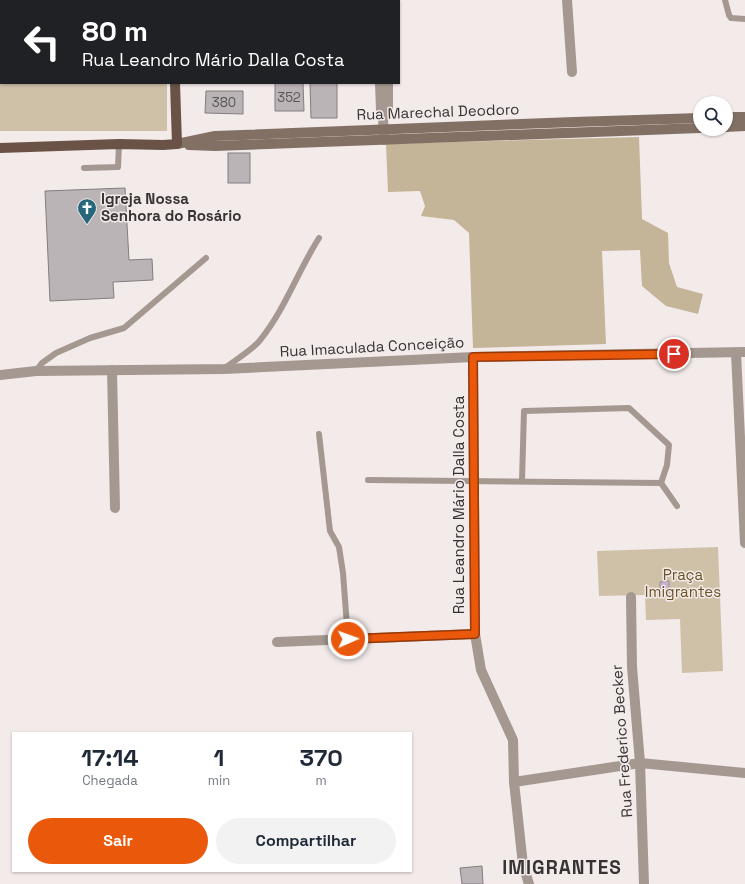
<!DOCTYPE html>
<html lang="pt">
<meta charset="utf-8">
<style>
body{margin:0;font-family:"Space Grotesk",sans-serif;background:#f2f2f3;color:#1f2937;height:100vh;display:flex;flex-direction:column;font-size:15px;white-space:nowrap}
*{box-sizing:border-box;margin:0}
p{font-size:13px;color:#747a83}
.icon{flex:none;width:22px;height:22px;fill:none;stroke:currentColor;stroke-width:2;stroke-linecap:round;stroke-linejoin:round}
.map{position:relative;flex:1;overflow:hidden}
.details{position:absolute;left:12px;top:732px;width:400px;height:140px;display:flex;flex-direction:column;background:#fff;border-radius:0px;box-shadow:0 1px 3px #0004}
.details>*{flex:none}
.banner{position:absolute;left:0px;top:0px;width:400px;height:84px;box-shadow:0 1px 3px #0004;background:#202124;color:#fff;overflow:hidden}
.controls{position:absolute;left:693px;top:96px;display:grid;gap:8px}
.controls a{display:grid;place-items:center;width:40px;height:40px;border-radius:50%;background:#fff;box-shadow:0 1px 3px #0004;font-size:20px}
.pin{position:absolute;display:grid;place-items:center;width:34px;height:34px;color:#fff;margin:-17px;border:2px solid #fff;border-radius:50%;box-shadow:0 1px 4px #0007}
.me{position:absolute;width:44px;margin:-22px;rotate:88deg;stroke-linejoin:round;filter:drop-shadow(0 0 3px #0008)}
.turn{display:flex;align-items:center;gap:14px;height:84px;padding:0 16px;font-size:18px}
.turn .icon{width:52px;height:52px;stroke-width:2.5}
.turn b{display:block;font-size:28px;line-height:34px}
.eta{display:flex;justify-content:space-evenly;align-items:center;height:68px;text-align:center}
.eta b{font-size:24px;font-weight:700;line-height:28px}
.primary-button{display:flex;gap:8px;margin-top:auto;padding:8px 16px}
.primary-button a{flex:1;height:46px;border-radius:24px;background:#ea580c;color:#fff;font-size:16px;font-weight:700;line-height:46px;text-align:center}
.primary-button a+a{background:#f2f2f3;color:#1f2937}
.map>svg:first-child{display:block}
.green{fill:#cfc1a8}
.forest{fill:#c4b498}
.water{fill:#c5b1cc;stroke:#9a8b9e}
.building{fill:#bbb4b7;stroke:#847d80}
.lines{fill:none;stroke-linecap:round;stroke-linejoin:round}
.lane{stroke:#a59891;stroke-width:6}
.street{stroke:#a59891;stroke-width:10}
.secondary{stroke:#837065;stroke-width:10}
.primary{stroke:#6a5346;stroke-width:10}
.route-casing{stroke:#983908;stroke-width:10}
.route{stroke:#ea580c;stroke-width:7}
.labels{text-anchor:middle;stroke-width:3;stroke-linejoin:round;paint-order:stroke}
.number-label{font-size:13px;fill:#575354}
.street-label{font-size:15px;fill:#363333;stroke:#f3eaea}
.poi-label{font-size:15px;font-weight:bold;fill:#363333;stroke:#f3eaea;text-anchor:start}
.park-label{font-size:15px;fill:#6b5322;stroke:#f3eaea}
.district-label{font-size:19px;font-weight:bold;letter-spacing:1px;fill:#363333;stroke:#f3eaea}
</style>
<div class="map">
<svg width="745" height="884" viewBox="0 0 745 884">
<rect width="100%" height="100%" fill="#f3eaea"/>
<!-- green -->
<g class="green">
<polygon points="0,0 167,0 1,1 1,83 167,83 167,131 0,131"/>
<polygon points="718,547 723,671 682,673 680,619 646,620 645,595 599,596 597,551"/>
</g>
<!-- forest -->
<polygon class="forest" points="639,137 642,219 668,233 669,263 677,287 703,294 698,314 666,306 642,286 640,250 602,251 606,344 473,348 469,233 454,220 421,216 425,206 420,191 388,192 386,144"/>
<!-- water -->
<polygon class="water" points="669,581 669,593 660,592 660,582"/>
<!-- building -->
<g class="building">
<rect x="198" y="0" width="34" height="1"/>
<polygon points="275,83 303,83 304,111 275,111"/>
<polygon points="310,83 337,83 337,118 311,118"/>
<polygon points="206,91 243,91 243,114 205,113"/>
<rect x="228" y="153" width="22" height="30"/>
<polygon points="125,188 129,260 152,259 153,280 113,282 114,298 50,301 45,191"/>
<polygon points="482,866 483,884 462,884 460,868"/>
</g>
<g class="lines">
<!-- lane -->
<g class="lane">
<polyline points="725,0 729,15 731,18 745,19"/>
<polyline points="84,168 118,167 119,144"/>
<path d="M225,368c10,-8 29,-19 36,-29 24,-30 37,-68 58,-101"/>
<polyline points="36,371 42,363 56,353 90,338 124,328 206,258"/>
<polyline points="319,434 330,531 339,547 343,573 348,639"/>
<polyline points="368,480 661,483 677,506"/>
<polyline points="522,481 524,411 629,408 669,445 667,465 661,483"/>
</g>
<!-- street -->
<g class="street">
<polyline points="376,0 376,1"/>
<polyline points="386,0 386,1"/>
<polyline points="567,0 572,72"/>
<polyline points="380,83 381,110 383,118 384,140"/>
<polyline points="383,118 388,109 388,83"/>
<polyline points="736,353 745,543"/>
<polyline points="473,357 475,634 481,670 513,740 514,782 523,865 529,884"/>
<polyline points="112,370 115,508"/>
<polyline points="0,375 36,371 224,369 473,357 745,352"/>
<polyline points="631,597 632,667 640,763 644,884"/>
<polyline points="277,642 475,634"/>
<polyline points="514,782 640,763 745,773"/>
</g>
<!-- secondary -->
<g class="secondary">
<polyline points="726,117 745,117"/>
<polyline points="726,127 745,126"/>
<polyline points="177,144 215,136 574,122 700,118"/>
<polyline points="189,145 215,146 700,128"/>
</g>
<!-- primary -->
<g class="primary">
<polyline points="173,0 173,1"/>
<polyline points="0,148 119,144 163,145 177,144 175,83"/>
</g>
</g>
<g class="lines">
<defs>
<polyline id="route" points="348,639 475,634 473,357 674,354"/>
</defs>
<!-- route casing -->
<use href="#route" class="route-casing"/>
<!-- route -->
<use href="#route" class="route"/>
</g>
<!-- icons -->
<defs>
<symbol id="church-pin" viewBox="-11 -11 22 30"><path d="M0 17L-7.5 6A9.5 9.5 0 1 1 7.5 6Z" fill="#27677c" stroke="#f3eaea"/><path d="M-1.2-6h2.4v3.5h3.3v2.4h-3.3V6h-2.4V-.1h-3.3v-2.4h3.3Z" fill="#fff"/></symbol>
</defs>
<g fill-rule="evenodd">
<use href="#church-pin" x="76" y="197" width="22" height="30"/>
</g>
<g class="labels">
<!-- number labels -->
<g class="number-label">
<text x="289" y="102">352</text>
<text x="224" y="107">380</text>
</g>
<!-- street labels -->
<g class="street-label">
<text transform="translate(438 112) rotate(-2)" y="5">Rua Marechal Deodoro</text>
<text transform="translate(372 347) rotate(-3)" y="5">Rua Imaculada Conceição</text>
<text transform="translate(459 505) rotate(-90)" y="5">Rua Leandro Mário Dalla Costa</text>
<text transform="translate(622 741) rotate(-94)" y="5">Rua Frederico Becker</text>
</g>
<!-- poi labels -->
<g class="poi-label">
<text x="101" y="204">Igreja Nossa<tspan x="101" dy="17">Senhora do Rosário</tspan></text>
</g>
<!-- park labels -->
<g class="park-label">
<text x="683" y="580">Praça<tspan x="683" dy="17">Imigrantes</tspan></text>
</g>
<!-- district labels -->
<g class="district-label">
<text x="562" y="874">IMIGRANTES</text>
</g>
</g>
</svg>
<div class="controls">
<a><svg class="icon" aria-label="search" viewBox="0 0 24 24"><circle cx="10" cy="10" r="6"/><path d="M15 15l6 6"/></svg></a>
</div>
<div class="pin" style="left:674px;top:354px;background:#d93025"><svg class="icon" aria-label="arrive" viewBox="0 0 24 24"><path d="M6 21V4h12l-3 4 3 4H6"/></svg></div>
<svg class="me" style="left:348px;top:639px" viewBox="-20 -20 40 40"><circle r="17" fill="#ea580c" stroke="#fff" stroke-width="3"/><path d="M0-11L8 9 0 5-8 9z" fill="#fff"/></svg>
<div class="banner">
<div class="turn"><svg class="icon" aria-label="left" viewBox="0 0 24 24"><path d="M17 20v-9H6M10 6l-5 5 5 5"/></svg><div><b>80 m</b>Rua Leandro Mário Dalla Costa</div></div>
</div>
<section class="details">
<div class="eta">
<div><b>17:14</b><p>Chegada</p></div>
<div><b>1</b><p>min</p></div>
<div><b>370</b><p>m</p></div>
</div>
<div class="primary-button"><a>Sair</a><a>Compartilhar</a></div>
</section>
</div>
